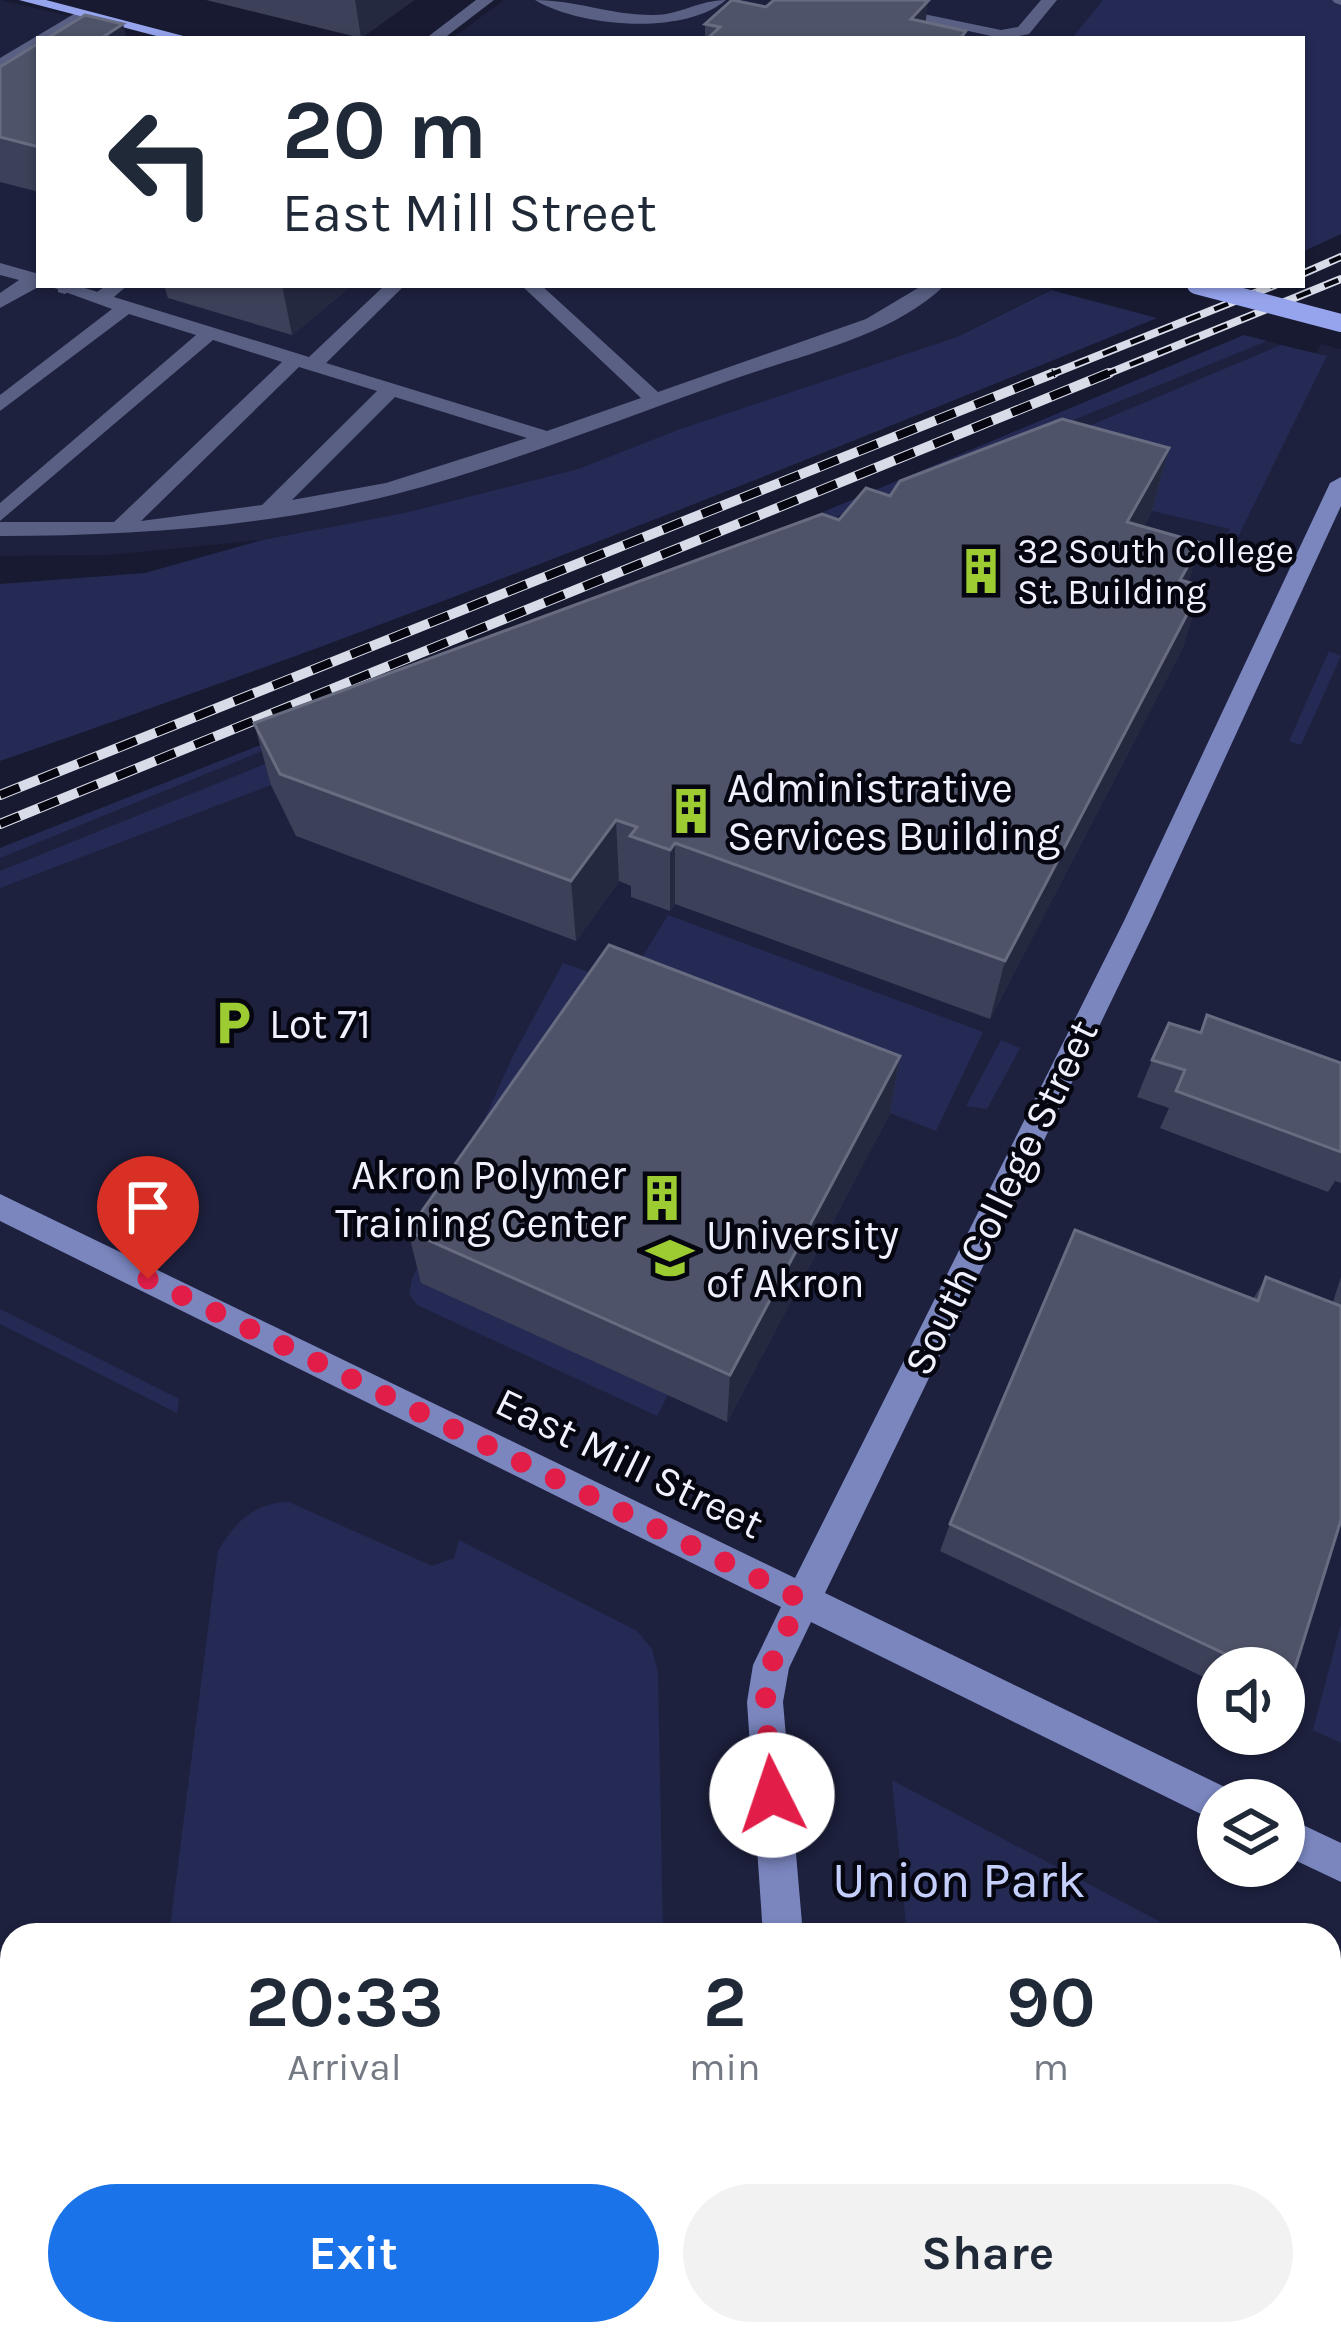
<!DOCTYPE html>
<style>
body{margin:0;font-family:Karla,sans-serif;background:#f2f2f3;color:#1f2937;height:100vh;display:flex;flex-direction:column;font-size:45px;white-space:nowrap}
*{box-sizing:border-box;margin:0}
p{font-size:39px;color:#747a83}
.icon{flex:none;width:66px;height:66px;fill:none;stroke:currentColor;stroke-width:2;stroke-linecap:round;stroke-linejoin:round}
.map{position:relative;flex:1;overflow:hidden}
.sheet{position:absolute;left:0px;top:1923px;width:1341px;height:423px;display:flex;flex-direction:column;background:#fff;border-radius:36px 36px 0 0;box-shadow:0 3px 9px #0004}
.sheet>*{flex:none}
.guide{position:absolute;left:36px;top:36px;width:1269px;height:252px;border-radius:0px;box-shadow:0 3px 9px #0004;background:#fff;color:#1f2937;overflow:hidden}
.tools{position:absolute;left:1197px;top:1647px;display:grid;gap:24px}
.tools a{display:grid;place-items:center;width:108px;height:108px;border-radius:50%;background:#fff;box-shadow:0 3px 9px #0004;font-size:60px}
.pin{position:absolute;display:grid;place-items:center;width:102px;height:102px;color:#fff;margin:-123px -51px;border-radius:50% 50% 50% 0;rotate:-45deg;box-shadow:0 0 12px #0007}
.pin .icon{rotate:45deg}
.me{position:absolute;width:132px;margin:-66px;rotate:356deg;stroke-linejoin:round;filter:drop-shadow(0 0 9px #0008)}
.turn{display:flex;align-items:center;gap:42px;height:252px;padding:0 48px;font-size:54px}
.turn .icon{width:156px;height:156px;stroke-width:2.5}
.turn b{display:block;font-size:84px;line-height:102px}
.eta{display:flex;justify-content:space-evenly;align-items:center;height:204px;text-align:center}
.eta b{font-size:72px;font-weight:700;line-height:84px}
.action{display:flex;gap:24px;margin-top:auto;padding:24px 48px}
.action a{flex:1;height:138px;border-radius:72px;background:#1a73e8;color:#fff;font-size:48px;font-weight:700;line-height:138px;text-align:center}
.action a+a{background:#f2f2f3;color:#1f2937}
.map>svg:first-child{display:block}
.built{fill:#1d213e;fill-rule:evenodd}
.green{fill:#252a55}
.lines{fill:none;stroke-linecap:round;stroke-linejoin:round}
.lane{fill:#596083;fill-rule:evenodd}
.street{fill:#596083;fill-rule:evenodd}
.secondary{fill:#7b86bf;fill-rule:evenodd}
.primary{fill:#96a4ed;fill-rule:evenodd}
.rail-far1-casing{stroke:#d8dbe8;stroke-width:8}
.rail-casing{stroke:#d8dbe8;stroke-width:10}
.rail-far1{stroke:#05060f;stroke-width:4.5;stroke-dasharray:15;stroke-linecap:butt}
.rail{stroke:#05060f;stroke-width:8;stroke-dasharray:21;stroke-linecap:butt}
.primary-bridge{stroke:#96a4ed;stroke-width:18}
.wall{fill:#3c4058}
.shaded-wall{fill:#252940}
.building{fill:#4f5369;stroke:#686c81;stroke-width:3}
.route{stroke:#e11d48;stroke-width:21;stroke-dasharray:0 37.8}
.labels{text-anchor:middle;stroke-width:9;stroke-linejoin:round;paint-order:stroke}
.far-poi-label{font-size:36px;fill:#eff2fe;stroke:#05060f;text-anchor:start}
.poi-label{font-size:42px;fill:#eff2fe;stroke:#05060f;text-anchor:start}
.street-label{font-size:42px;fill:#eff2fe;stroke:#05060f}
.near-park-label{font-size:51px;fill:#c5cffb;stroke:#05060f}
</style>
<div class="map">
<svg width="1341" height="2345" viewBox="0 0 1341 2345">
<rect width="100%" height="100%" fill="#171a30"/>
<!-- built -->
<g class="built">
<polygon points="0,0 112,26 39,39 39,285 1059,285 957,337 680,429 578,469 404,513 262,540 109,555 0,556"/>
<polygon points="504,0 1103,0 1071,39 451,39"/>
<path d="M1244,335l72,19 5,-10 20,5v1996h-1341v-1497l407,-161zM1218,1668h66v66h-66zM1218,1800h66v66h-66zM12,1935h1317v399h-1317z"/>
</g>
<!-- green -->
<g class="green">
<polygon points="1103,0 1341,0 1341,234 1302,252 1302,39 1071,39"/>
<path d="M1051,290l106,28c-382,156 -766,309 -1157,443v-177l145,-11 117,-33 142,-27 174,-44 102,-40 277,-92z"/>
<polygon points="1244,335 1267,341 0,858 0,848 407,687"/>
<polygon points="1281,345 1327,356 1235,543 1224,541 1230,529 1152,511 816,578 0,888 0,871 793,551"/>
<polygon points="1329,651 1341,656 1301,745 1289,741"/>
<polygon points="668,915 983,1032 936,1131 613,1005 668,1395 657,1416 417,1305 409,1294 412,1279 513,1056 563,963 625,985"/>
<polygon points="1001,1040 1020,1048 987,1109 966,1106"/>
<polygon points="0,1309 179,1399 177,1413 0,1324"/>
<path d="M289,1502l143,64 22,-8 5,-18 178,91 15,18 6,24 5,262h-494l49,-384c17,-29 36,-48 71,-49z"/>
<polygon points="1341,1624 1341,1743 1313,1730"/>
<polygon points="892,1780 1185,1935 907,1935"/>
<polygon points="1329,2012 1341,2018 1341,2345 946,2345 944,2334 1329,2334"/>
</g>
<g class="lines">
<!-- lane -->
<g class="lane">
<path d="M535,0c40,0 76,15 116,15 27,1 48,-15 75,-15 -42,36 -146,27 -191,0z"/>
<polygon points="826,0 856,0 1001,30 1018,27 1041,0 1057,0 1029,34 1005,39"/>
<polygon points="79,11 92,14 54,39 39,39 39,48 0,70 0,58"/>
<polygon points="0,263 39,274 42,285 0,308 0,293 19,280 0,275"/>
<path d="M46,285h29l234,72 76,-72h20l-79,78 221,68 94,-33 -120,-113h20l117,107 208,-73 57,-34h22c-53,52 -145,70 -214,95 -111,39 -221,84 -335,114 -130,33 -262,42 -396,42v-14h114l168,-160 -69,-22 -213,181v-18l196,-168 -67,-21 -129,97v-16l112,-86zM299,367l78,24 -115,114 -121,16zM395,397l132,41 -141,45 -94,17z"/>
</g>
<!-- street -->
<g class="street">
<polygon points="476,0 494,0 443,39 425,39"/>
<polygon points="1332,0 1341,0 1341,5 1335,3"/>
<polygon points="58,285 78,285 65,294 58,292"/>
<polygon points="107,285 128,285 108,302 94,302 94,294"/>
</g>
<!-- secondary -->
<g class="secondary">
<polygon points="1341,477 1341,506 1150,921 825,1593 1231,1790 1236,1800 1218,1800 1218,1822 1205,1816 811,1622 789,1668 783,1702 803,1935 763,1935 747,1702 753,1665 781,1607 0,1221 0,1194 795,1578 1124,921 1330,483"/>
<polygon points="1284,1816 1341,1843 1341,1882 1284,1855"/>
<polygon points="791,2334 835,2334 836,2345 792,2345"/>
</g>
<!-- primary -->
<polygon class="primary" points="19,0 46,0 195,39 168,39"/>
<defs>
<g id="rail-far1">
<polyline points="1302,274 1341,257"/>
<polyline points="1047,376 1275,285"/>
<polyline points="1102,376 1341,279"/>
</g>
<g id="rail">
<polyline points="0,795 1054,373"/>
<polyline points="0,824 1109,373"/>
</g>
</defs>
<!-- rail-far1 casing -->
<use href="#rail-far1" class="rail-far1-casing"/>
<!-- rail casing -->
<use href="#rail" class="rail-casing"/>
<!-- rail-far1 -->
<use href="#rail-far1" class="rail-far1"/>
<!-- rail -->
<use href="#rail" class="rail"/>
<!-- primary-bridge -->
<polyline class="primary-bridge" points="1196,285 1341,323"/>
</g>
<!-- wall -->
<g class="wall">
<polygon points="206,0 414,0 361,38"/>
<polygon points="766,7 926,22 965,39 705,39 705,24"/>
<polygon points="39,43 39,192 0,182 0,67"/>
<polygon points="164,285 352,285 292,335 168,298"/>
<polygon points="1169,448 1152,511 1143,527 1189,582 1202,586 1182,649 990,1019 675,904 670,911 631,897 631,886 619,881 576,941 296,836 271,785 254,723 839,520 890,496"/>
<polygon points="1207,1015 1341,1063 1341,1183 1335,1181 1328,1192 1160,1128 1169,1108 1137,1097 1152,1060 1200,1033"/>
<polygon points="900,1056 890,1113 727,1422 421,1283 408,1231"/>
<polygon points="1266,1277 1333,1302 1341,1277 1341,1520 1290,1684 1284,1689 1284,1668 1218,1668 1218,1684 940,1551 950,1524 1253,1299"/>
</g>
<!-- shaded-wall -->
<g class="shaded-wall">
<polygon points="355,0 414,0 361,38"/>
<polygon points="928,1 925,28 911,19"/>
<polygon points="123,24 127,39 100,39"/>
<polygon points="282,285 352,285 292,335"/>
<polygon points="1169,448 1152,511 1110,586 1127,522"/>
<polygon points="1201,543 1181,607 1180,580"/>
<polygon points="1202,586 1182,649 990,1019 1005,961"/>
<polygon points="616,820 619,881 576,941 571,881"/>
<polygon points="675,843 675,904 670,911 670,850"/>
<polygon points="900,1056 890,1113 727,1422 730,1375"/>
<polygon points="12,2290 12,2334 52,2334 51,2345 3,2345"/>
</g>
<!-- building -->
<g class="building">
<polygon points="732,0 766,7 774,0 923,0 928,1 911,19 966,31 960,39 707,39 720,27 705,24"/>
<polygon points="85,15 123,24 100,39 46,39"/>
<polygon points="39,43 39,147 0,137 0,67"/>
<polygon points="1062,419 1169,448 1127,522 1201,543 1180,580 1202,586 1005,961 675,843 670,850 630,836 637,827 616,820 571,881 280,774 254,723 822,514 839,520 866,488 890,496 900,481"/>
<polygon points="609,945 900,1056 730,1375 408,1231"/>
<polygon points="1207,1015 1341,1063 1341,1152 1176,1091 1185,1070 1152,1060 1169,1023 1201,1033"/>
<polygon points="1075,1230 1258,1301 1266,1277 1341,1306 1341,1520 1290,1684 1284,1682 1284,1668 1255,1668 950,1524"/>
<polygon points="0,2118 12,2118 12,2290 3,2345 0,2345"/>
</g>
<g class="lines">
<!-- route -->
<polyline class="route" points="148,1279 800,1599 771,1665 765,1702 772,1795"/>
</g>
<!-- icons -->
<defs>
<symbol id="building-bare" viewBox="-9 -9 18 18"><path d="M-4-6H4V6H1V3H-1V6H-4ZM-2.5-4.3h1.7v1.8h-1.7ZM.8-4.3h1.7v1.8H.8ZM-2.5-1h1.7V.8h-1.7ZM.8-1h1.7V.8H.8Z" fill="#9ccb32" stroke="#05060f" stroke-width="2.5" paint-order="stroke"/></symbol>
<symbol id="parking-bare" viewBox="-9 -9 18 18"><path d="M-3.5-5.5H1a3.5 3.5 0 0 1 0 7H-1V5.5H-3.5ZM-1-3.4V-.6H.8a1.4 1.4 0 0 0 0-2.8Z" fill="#9ccb32" stroke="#05060f" stroke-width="2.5" paint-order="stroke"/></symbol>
<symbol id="university-bare" viewBox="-9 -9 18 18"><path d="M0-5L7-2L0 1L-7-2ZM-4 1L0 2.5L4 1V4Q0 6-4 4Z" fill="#9ccb32" stroke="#05060f" stroke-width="2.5" paint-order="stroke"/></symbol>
</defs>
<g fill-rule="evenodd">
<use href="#building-bare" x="948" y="538" width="66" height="66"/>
<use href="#building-bare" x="658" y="778" width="66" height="66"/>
<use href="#parking-bare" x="200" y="990" width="66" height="66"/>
<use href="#building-bare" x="629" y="1165" width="66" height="66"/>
<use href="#university-bare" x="637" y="1225" width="66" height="66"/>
</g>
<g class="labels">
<!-- far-poi labels -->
<g class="far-poi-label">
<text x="1017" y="563">32 South College<tspan x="1017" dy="41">St. Building</tspan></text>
</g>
<!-- poi labels -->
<g class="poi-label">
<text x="727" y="802">Administrative<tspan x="727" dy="48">Services Building</tspan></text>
<text x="269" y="1038">Lot 71</text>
<text x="626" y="1189" text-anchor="end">Akron Polymer<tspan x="626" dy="48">Training Center</tspan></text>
<text x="706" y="1249">University<tspan x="706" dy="48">of Akron</tspan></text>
</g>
<!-- street labels -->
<g class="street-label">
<text transform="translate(1000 1197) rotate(-64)" y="15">South College Street</text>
<text transform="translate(630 1462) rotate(26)" y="15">East Mill Street</text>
</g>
<!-- near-park labels -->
<g class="near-park-label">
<text x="959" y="1897">Union Park</text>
</g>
</g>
</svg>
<div class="tools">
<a><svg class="icon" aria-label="sound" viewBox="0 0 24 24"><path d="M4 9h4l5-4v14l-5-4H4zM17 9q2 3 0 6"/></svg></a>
<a><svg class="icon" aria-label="layers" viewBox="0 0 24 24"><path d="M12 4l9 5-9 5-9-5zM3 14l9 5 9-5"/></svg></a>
</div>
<div class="pin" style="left:148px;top:1279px;background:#d93025"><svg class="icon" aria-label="arrive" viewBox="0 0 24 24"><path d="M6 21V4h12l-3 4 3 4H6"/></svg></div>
<svg class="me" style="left:772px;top:1795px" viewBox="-20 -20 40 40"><circle r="19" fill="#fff"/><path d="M0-13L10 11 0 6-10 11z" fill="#e11d48"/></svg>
<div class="guide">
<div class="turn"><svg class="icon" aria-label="left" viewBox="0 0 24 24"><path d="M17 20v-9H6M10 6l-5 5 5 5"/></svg><div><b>20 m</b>East Mill Street</div></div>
</div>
<section class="sheet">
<div class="eta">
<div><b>20:33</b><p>Arrival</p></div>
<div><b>2</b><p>min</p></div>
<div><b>90</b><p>m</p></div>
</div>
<div class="action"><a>Exit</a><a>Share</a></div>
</section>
</div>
